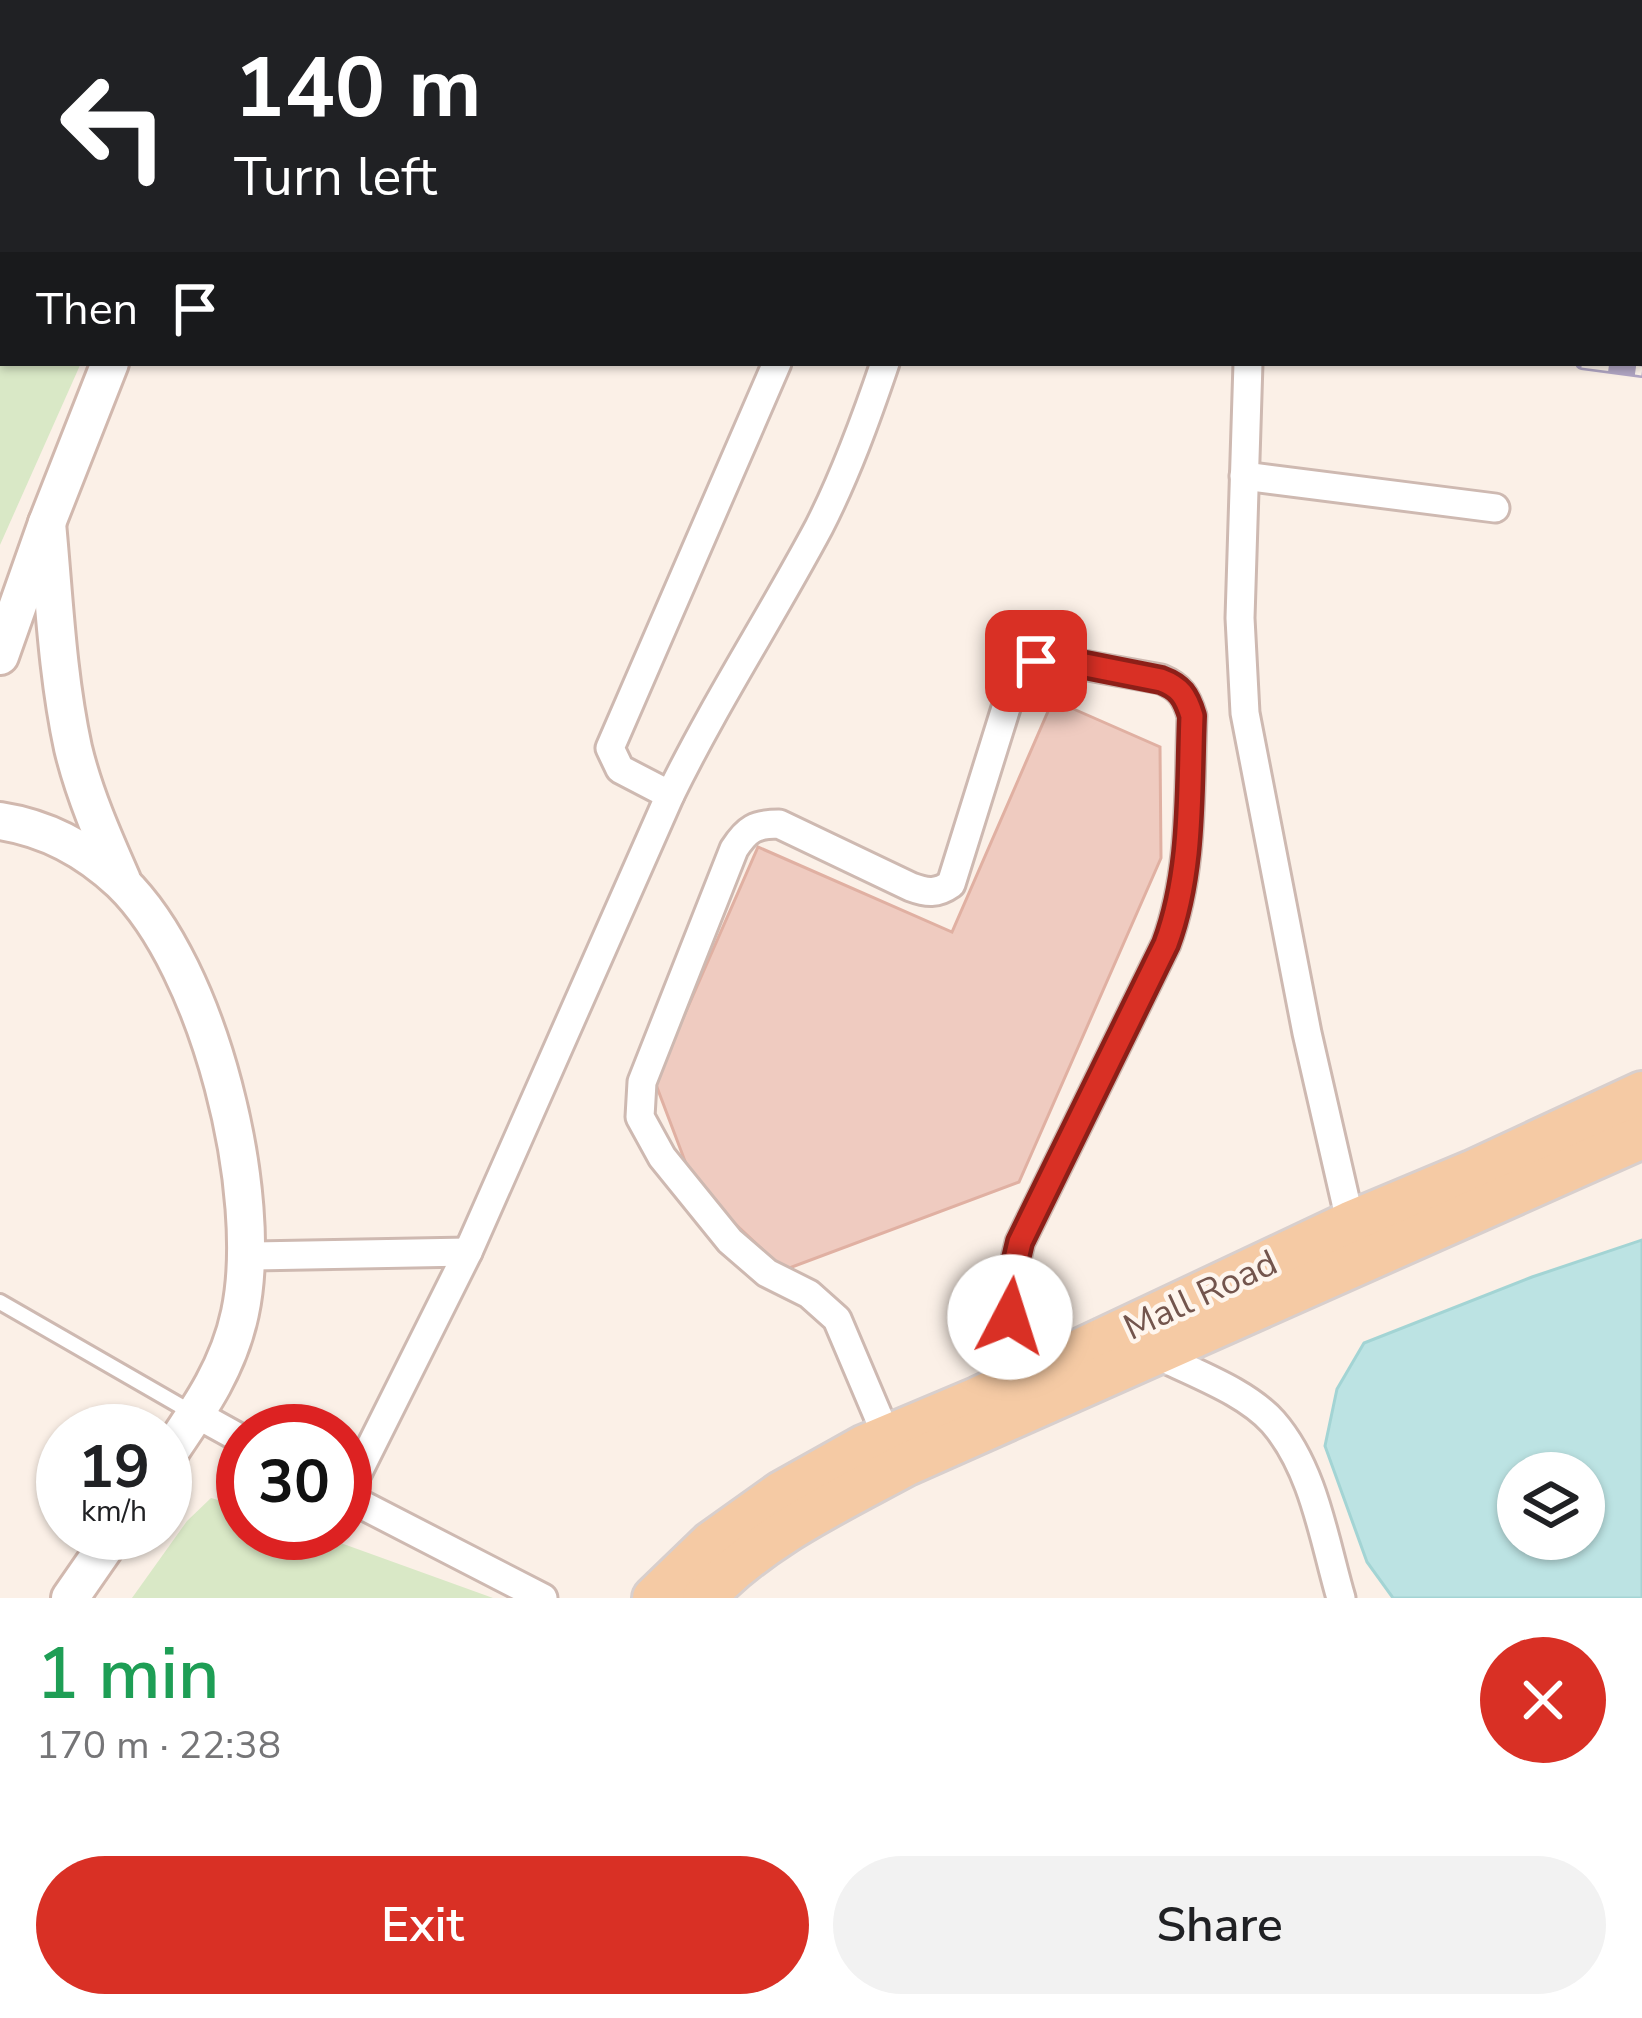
<!DOCTYPE html>
<meta charset="utf-8">
<style>
body{margin:0;font-family:"Nunito Sans",sans-serif;background:#f2f2f2;color:#202124;height:100vh;display:flex;flex-direction:column;font-size:45px;white-space:nowrap}
*{box-sizing:border-box;margin:0}
p{font-size:39px;color:#757577}
.icon{flex:none;width:66px;height:66px;fill:none;stroke:currentColor;stroke-width:2;stroke-linecap:round;stroke-linejoin:round}
.map{position:relative;height:1598px;overflow:hidden}
.drawer{display:flex;flex-direction:column;background:#fff;flex:1}
.drawer>*{flex:none}
.guide{position:absolute;left:0px;top:0px;width:1644px;height:366px;box-shadow:0 3px 9px #0004;background:#202124;color:#fff;overflow:hidden}
.fabs{position:absolute;left:1497px;top:1452px;display:grid;gap:24px}
.fabs a{display:grid;place-items:center;width:108px;height:108px;border-radius:50%;background:#fff;box-shadow:0 3px 9px #0004;font-size:60px}
.speed{position:absolute;left:36px;top:1404px;display:flex;gap:24px;font-size:60px;font-weight:700;text-align:center}
.speed>*{display:grid;place-content:center;width:156px;height:156px;border-radius:50%;background:#fff;box-shadow:0 3px 9px #0004;line-height:1}
.speed small{font-size:30px;font-weight:400}
.speed .limit{border:18px solid #d22;background:#fff;color:#111}
.pin{position:absolute;display:grid;place-items:center;width:102px;height:102px;color:#fff;margin:-51px;border-radius:24px;box-shadow:0 6px 18px #0006}
.me{position:absolute;width:132px;margin:-66px;rotate:5deg;stroke-linejoin:round;filter:drop-shadow(0 0 9px #0008)}
.turn{display:flex;align-items:center;gap:42px;height:252px;padding:0 36px;font-size:54px}
.turn .icon{width:156px;height:156px;stroke-width:2.5}
.turn b{display:block;font-size:84px;line-height:102px}
.then{display:flex;align-items:center;height:114px;padding:0 36px;background:#0003;gap:24px;font-size:45px}
.round{display:grid;place-items:center;flex:none;width:126px;height:126px;border-radius:63px;background:#f2f2f2}
.headline{display:flex;align-items:center;justify-content:space-between;height:204px;padding:0 36px}
h1{font-size:72px;font-weight:600;line-height:90px;color:#1e9e55}
.action{display:flex;gap:24px;margin-top:auto;padding:24px 36px}
.action a{flex:1;height:138px;border-radius:72px;background:#d93025;color:#fff;font-size:48px;font-weight:600;line-height:138px;text-align:center}
.action a+a{background:#f2f2f2;color:#202124}
.map>svg:first-child{display:block}
.green{fill:#d9e8c6}
.water{fill:#bce3e3;stroke:#a3d4d4;stroke-width:3;fill-rule:evenodd}
.building{fill:#efcbc0;stroke:#e0b0a2;stroke-width:3}
.lines{fill:none;stroke-linecap:round;stroke-linejoin:round}
.lane-casing{stroke:#ceb9b1;stroke-width:20}
.street-casing{stroke:#ceb9b1;stroke-width:33}
.secondary-casing{stroke:#d1b8ae;stroke-width:42}
.primary-casing{stroke:#d8cfcd;stroke-width:48}
.lane{stroke:#fff;stroke-width:14}
.street{stroke:#fff;stroke-width:27}
.secondary{stroke:#fff;stroke-width:36}
.primary{stroke:#f5caa4;stroke-width:42}
.rail-casing{stroke:#b1a6c4;stroke-width:14}
.rail{stroke:#fef5ed;stroke-width:9;stroke-dasharray:27;stroke-linecap:butt}
.route-casing{stroke:#8d1f18;stroke-width:30}
.route{stroke:#d93025;stroke-width:21}
.labels{text-anchor:middle;stroke-width:9;stroke-linejoin:round;paint-order:stroke}
.street-label{font-size:36px;fill:#73554d;stroke:#fef5ed}
</style>
<div class="map">
<svg width="1642" height="1598" viewBox="0 0 1642 1598">
<rect width="100%" height="100%" fill="#fbf0e7"/>
<!-- green -->
<g class="green">
<polygon points="0,0 78,3 3,3 3,363 81,363 0,545"/>
<polygon points="211,1498 243,1507 243,1533 313,1533 493,1598 132,1598 187,1521"/>
</g>
<!-- water -->
<path class="water" d="M1642,1240v358h-249l-26,-36 -42,-116 12,-57 27,-46 168,-66zM1518,1473h66v66h-66z"/>
<!-- building -->
<g class="building">
<polygon points="518,0 658,0 657,3"/>
<polygon points="1053,700 1160,747 1161,858 1019,1182 784,1270 694,1185 655,1082 758,847 952,932"/>
</g>
<g class="lines">
<defs>
<polyline id="lane" points="0,1302 191,1412"/>
<g id="street">
<polyline points="1270,0 1272,3"/>
<polyline points="1248,363 1240,618 1245,713 1307,1033 1354,1238"/>
<polyline points="1244,476 1495,508"/>
<polyline points="670,795 620,769 610,748 777,363"/>
<polyline points="248,1256 468,1252"/>
<path d="M1158,1355c37,19 87,36 115,67 41,47 51,118 68,176"/>
<polyline points="196,1414 243,1440"/>
<path d="M887,1437l-50,-118 -28,-25 -42,-21 -37,-32 -68,-84 -22,-40 2,-35 92,-233c13,-20 21,-25 45,-25l132,63c16,6 26,7 40,-3l64,-205 8,-13 32,-6 106,19c19,8 25,17 31,37 -3,77 1,155 -26,228l-146,298 -12,51 12,85"/>
<polyline points="345,1496 543,1598"/>
<path d="M346,1496l122,-244 202,-457c45,-92 101,-178 149,-268 27,-53 47,-108 66,-164"/>
</g>
<g id="secondary">
<polyline points="266,3 268,0"/>
<polyline points="293,3 295,0"/>
<path d="M47,523c7,74 10,151 26,225 11,46 30,89 49,132"/>
<polyline points="0,656 47,523 110,363"/>
<path d="M0,821c46,7 87,29 121,61 89,86 144,313 119,431 -12,57 -43,99 -75,146"/>
<polyline points="70,1598 115,1533"/>
</g>
<g id="primary">
<polyline points="654,1598 711,1543 781,1493 865,1446 979,1398 1350,1223 1472,1172 1642,1093"/>
<path d="M704,1598c55,-60 131,-95 203,-134l735,-327"/>
</g>
</defs>
<!-- lane casing -->
<use href="#lane" class="lane-casing"/>
<!-- street casing -->
<use href="#street" class="street-casing"/>
<!-- secondary casing -->
<use href="#secondary" class="secondary-casing"/>
<!-- primary casing -->
<use href="#primary" class="primary-casing"/>
<!-- lane -->
<use href="#lane" class="lane"/>
<!-- street -->
<use href="#street" class="street"/>
<!-- secondary -->
<use href="#secondary" class="secondary"/>
<!-- primary -->
<use href="#primary" class="primary"/>
<defs>
<g id="rail">
<polyline points="191,0 202,3"/>
<polyline points="1582,363 1642,371"/>
</g>
</defs>
<!-- rail casing -->
<use href="#rail" class="rail-casing"/>
<!-- rail -->
<use href="#rail" class="rail"/>
</g>
<g class="lines">
<defs>
<path id="route" d="M1010,1317l-2,-24 12,-51 146,-298c27,-73 23,-151 26,-228 -6,-20 -12,-29 -31,-36l-106,-21 -19,2"/>
</defs>
<!-- route casing -->
<use href="#route" class="route-casing"/>
<!-- route -->
<use href="#route" class="route"/>
</g>
<g class="labels">
<!-- street labels -->
<g class="street-label">
<text transform="translate(1200 1294) rotate(-25)" y="13">Mall Road</text>
</g>
</g>
</svg>
<div class="fabs">
<a><svg class="icon" aria-label="layers" viewBox="0 0 24 24"><path d="M12 4l9 5-9 5-9-5zM3 14l9 5 9-5"/></svg></a>
</div>
<div class="speed"><div>19<small>km/h</small></div><div class="limit">30</div></div>
<div class="pin" style="left:1036px;top:661px;background:#d93025"><svg class="icon" aria-label="arrive" viewBox="0 0 24 24"><path d="M6 21V4h12l-3 4 3 4H6"/></svg></div>
<svg class="me" style="left:1010px;top:1317px" viewBox="-20 -20 40 40"><circle r="19" fill="#fff"/><path d="M0-13L10 11 0 6-10 11z" fill="#d93025"/></svg>
<div class="guide">
<div class="turn"><svg class="icon" aria-label="left" viewBox="0 0 24 24"><path d="M17 20v-9H6M10 6l-5 5 5 5"/></svg><div><b>140 m</b>Turn left</div></div>
<div class="then">Then<svg class="icon" aria-label="arrive" viewBox="0 0 24 24"><path d="M6 21V4h12l-3 4 3 4H6"/></svg></div>
</div>
</div>
<section class="drawer">
<div class="headline"><div><h1>1 min</h1><p>170 m · 22:38</p></div><a class="round" style="background:#d93025;color:#fff"><svg class="icon" aria-label="close" viewBox="0 0 24 24"><path d="M6 6l12 12M18 6L6 18"/></svg></a></div>
<div class="action"><a>Exit</a><a>Share</a></div>
</section>
